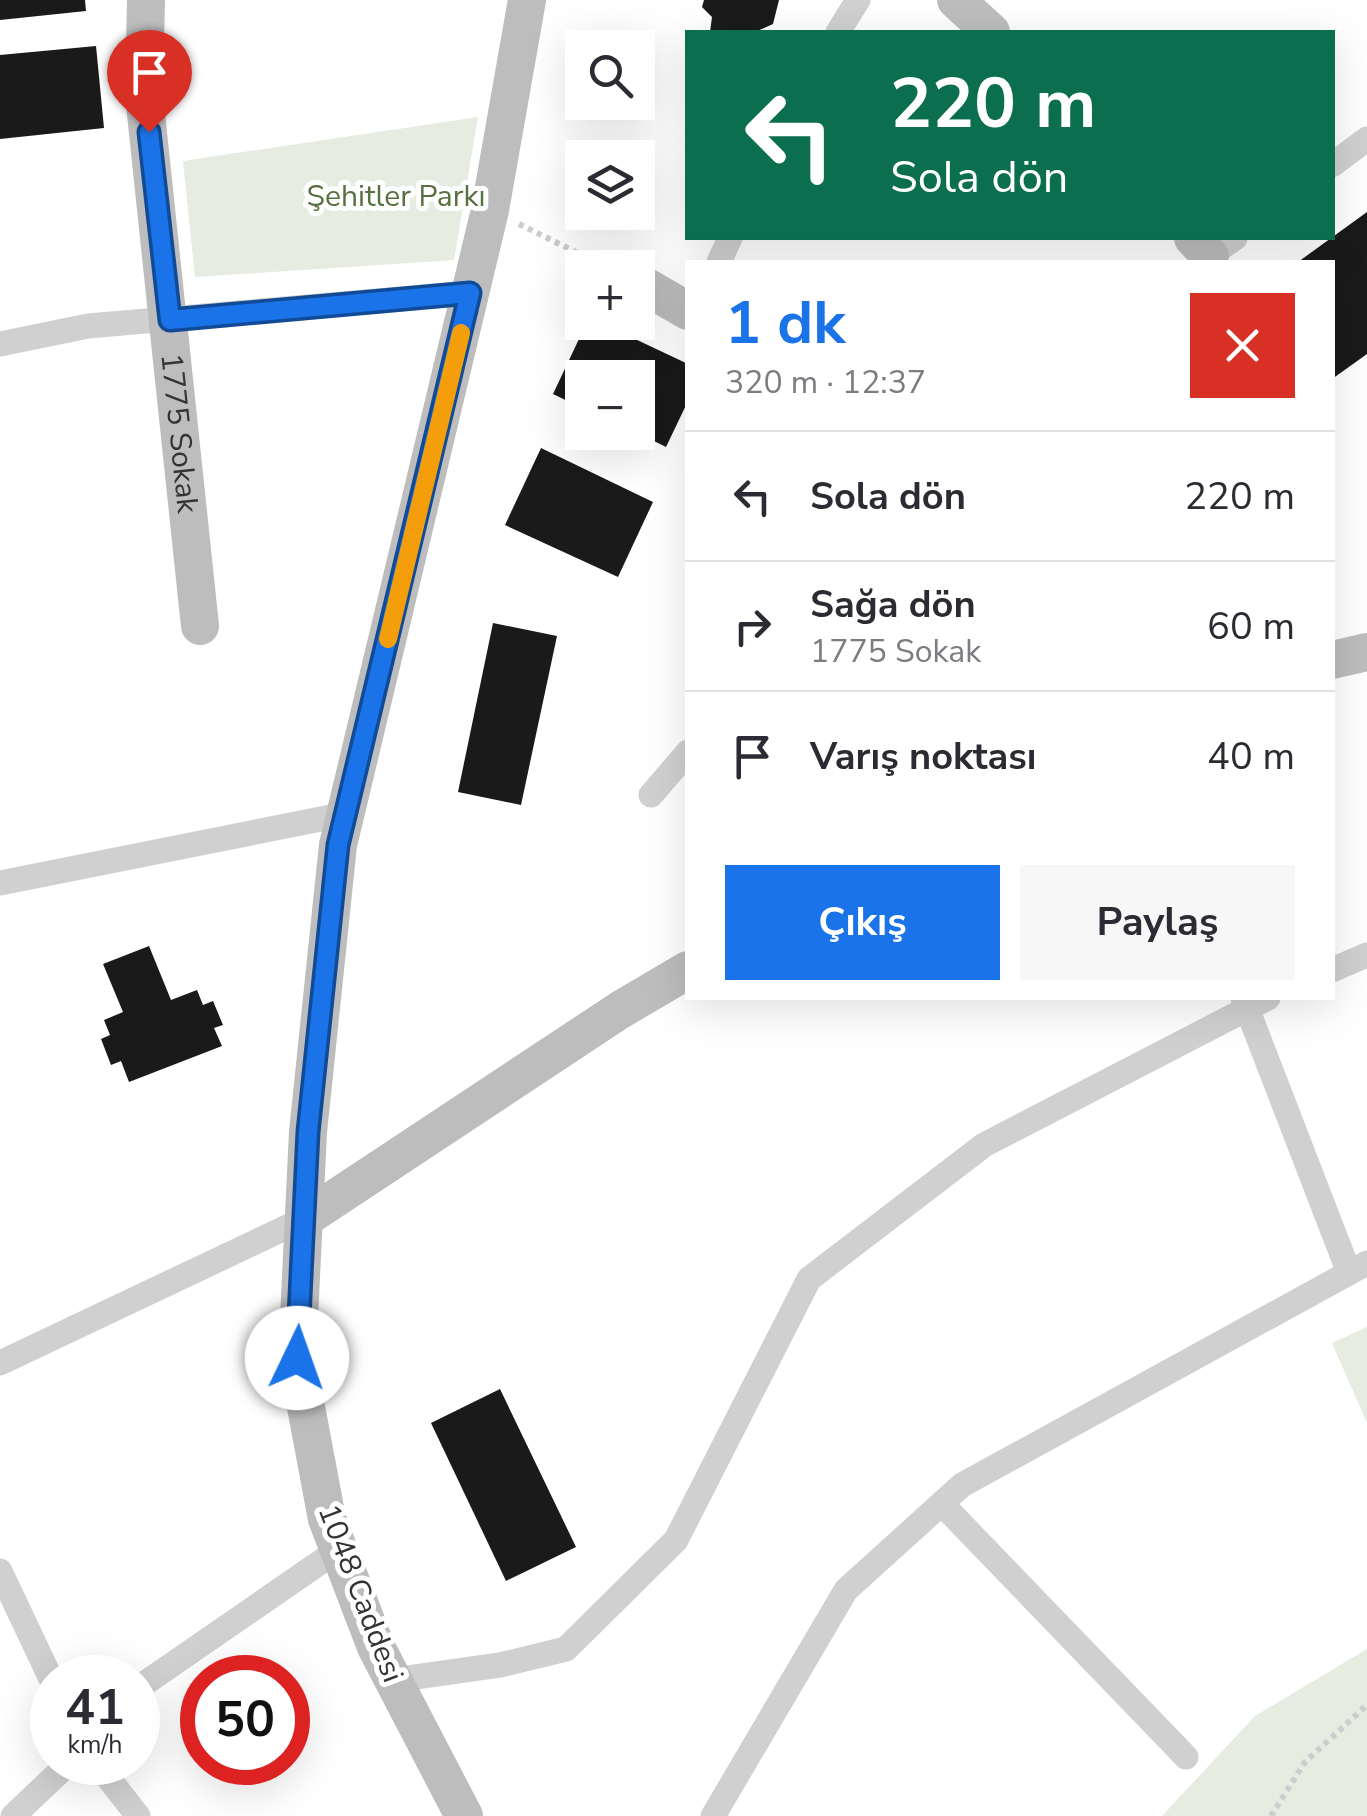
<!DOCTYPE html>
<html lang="tr">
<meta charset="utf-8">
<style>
body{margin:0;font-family:"Nunito Sans",sans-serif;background:#f7f7f7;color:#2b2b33;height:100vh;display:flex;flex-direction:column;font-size:38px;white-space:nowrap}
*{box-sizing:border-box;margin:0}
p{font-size:32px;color:#7c7c81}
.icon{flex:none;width:55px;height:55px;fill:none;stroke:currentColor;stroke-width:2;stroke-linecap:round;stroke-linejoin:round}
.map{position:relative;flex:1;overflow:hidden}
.sheet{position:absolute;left:685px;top:260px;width:650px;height:740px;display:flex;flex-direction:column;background:#fff;border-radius:0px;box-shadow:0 10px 40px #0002}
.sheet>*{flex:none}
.top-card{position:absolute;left:685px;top:30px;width:650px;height:210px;border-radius:0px;box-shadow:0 10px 40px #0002;background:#0b6e4f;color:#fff;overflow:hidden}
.fabs{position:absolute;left:565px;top:30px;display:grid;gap:20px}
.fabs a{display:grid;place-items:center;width:90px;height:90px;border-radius:0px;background:#fff;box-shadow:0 10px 40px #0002;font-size:50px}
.speed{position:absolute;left:30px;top:1655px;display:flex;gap:20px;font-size:50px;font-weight:700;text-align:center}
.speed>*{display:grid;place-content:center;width:130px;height:130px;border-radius:50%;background:#fff;box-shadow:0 10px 40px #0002;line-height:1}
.speed small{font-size:25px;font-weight:400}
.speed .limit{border:15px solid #d22;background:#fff;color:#111}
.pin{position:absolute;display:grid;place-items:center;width:85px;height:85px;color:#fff;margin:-102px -42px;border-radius:50% 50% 50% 0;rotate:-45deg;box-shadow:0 0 10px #0007}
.pin .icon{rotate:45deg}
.me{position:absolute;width:110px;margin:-55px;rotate:3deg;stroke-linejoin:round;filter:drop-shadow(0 0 8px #0008)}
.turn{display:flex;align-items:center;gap:35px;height:210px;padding:0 40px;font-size:45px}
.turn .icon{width:130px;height:130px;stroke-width:2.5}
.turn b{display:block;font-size:70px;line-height:85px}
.round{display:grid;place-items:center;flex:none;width:105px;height:105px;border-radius:0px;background:#f7f7f7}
.headline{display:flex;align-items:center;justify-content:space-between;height:170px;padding:0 40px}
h1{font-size:60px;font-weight:700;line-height:75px;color:#1a73e8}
.cta{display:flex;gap:20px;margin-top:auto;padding:20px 40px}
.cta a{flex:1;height:115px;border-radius:0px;background:#1a73e8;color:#fff;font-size:40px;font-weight:700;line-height:115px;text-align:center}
.cta a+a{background:#f7f7f7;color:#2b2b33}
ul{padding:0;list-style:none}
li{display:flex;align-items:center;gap:30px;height:130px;padding:0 40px;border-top:2px solid #e1e1e2}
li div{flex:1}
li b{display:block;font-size:38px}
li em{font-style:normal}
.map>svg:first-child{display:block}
.green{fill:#e6ecdf}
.building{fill:#1a1a1a}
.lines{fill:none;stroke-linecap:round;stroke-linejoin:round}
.path{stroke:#cdcdcd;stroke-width:6;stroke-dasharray:5 5;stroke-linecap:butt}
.street{stroke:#d0d0d0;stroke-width:25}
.secondary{stroke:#bdbdbd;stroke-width:38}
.route-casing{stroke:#114b97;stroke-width:25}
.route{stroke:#1a73e8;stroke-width:18}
.slow{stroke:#f59e0b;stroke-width:18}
.labels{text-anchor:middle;stroke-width:10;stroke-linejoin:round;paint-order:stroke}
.park-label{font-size:30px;fill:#56703f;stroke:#fff}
.street-label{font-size:30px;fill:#333;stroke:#fff}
</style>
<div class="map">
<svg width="1367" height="1816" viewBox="0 0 1367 1816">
<rect width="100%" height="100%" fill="#fff"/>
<!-- green -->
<g class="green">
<polygon points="478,117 454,260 195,277 183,161"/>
<polygon points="1367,1327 1367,1423 1332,1343"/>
<polygon points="1367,1649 1367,1816 1162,1816 1255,1716"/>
</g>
<!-- building -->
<g class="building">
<polygon points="0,0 85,0 86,11 0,20"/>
<polygon points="704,0 779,0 773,24 755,32 710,32 712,17 702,7"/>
<polygon points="96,46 104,128 0,139 0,55"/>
<polygon points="1367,212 1367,354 1332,379 1332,262 1298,262"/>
<polygon points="587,322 599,322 688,364 688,401 666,447 638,433 638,378 582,378 582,408 553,394"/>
<polygon points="541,448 653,502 618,577 505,525"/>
<polygon points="493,623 557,636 521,805 458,792"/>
<polygon points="149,946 171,1000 197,990 203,1005 213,1001 223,1025 214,1028 222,1046 129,1082 121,1061 111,1065 101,1039 110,1035 104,1020 123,1012 103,964"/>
<polygon points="500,1389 576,1547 506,1581 431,1423"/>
</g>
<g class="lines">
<!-- path -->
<g class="path">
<polyline points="519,224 608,268"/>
<polyline points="1271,1816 1305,1762 1367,1705"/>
</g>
<!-- street -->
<g class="street">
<polyline points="838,32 858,0"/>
<polyline points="1332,165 1367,139"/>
<polyline points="719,262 730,238"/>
<polyline points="1201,262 1235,238"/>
<polyline points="0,344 88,326 470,293"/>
<polyline points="651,795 688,752"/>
<polyline points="0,883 346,814"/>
<polyline points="1332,970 1367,955"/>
<polyline points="1243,998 1348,1270"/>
<polyline points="0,1363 304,1219"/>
<polyline points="942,1504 1186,1757"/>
<polyline points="0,1571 52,1681"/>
<polyline points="394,1680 500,1665 566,1649 676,1540 809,1279 984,1145 1268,998"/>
<polyline points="138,1688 338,1550"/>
<polyline points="96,1762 138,1816"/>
<polyline points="13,1816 70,1762"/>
<polyline points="713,1816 846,1590 962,1485 1367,1263"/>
</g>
<!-- secondary -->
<g class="secondary">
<path id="s1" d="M146,0l-2,95 56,531"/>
<polyline points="956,0 991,32"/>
<polyline points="1193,238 1210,256"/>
<polyline points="638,282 688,311"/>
<polyline points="1332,660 1367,652"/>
<polyline points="304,1219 620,1010 688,970"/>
<polyline points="464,1816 376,1647 327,1519 297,1359 308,1132 338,845 490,210 527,0"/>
</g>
</g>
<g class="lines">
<defs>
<polyline id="route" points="149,132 170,320 470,293 338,845 308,1132 297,1358"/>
</defs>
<!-- route casing -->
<use href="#route" class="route-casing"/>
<!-- route -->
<use href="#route" class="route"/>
<!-- slow -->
<polyline class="slow" points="388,639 461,333"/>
</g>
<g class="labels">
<!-- park labels -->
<g class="park-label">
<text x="396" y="206">Şehitler Parkı</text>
</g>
<!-- street labels -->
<g class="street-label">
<text dy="10" stroke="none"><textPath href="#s1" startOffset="435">1775 Sokak</textPath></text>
<text transform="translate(361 1593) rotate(69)" y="10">1048 Caddesi</text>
</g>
</g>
</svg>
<div class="fabs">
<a><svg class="icon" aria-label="search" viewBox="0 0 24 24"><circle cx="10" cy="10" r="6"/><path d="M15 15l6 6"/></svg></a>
<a><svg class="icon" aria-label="layers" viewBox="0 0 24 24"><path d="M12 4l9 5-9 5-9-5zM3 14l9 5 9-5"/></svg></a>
<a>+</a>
<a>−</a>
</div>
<div class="speed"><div>41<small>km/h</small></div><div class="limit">50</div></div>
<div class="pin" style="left:149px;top:132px;background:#d93025"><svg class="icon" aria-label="arrive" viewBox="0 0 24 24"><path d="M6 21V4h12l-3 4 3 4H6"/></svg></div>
<svg class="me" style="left:297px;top:1358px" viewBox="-20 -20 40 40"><circle r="19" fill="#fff"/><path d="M0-13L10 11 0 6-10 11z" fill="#1a73e8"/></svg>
<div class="top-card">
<div class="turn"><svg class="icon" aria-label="left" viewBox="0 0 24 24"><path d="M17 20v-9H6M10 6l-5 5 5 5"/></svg><div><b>220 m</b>Sola dön</div></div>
</div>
<section class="sheet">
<div class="headline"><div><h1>1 dk</h1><p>320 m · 12:37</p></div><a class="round" style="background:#d93025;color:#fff"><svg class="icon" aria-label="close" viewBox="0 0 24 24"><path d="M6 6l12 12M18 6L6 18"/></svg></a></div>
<ul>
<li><svg class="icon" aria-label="left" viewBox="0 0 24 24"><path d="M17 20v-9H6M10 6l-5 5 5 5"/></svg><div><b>Sola dön</b></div><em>220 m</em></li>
<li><svg class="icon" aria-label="right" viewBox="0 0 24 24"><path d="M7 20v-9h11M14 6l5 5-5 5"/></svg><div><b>Sağa dön</b><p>1775 Sokak</p></div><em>60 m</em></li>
<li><svg class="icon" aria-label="arrive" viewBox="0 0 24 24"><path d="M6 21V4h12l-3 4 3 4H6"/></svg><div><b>Varış noktası</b></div><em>40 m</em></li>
</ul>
<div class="cta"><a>Çıkış</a><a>Paylaş</a></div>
</section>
</div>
